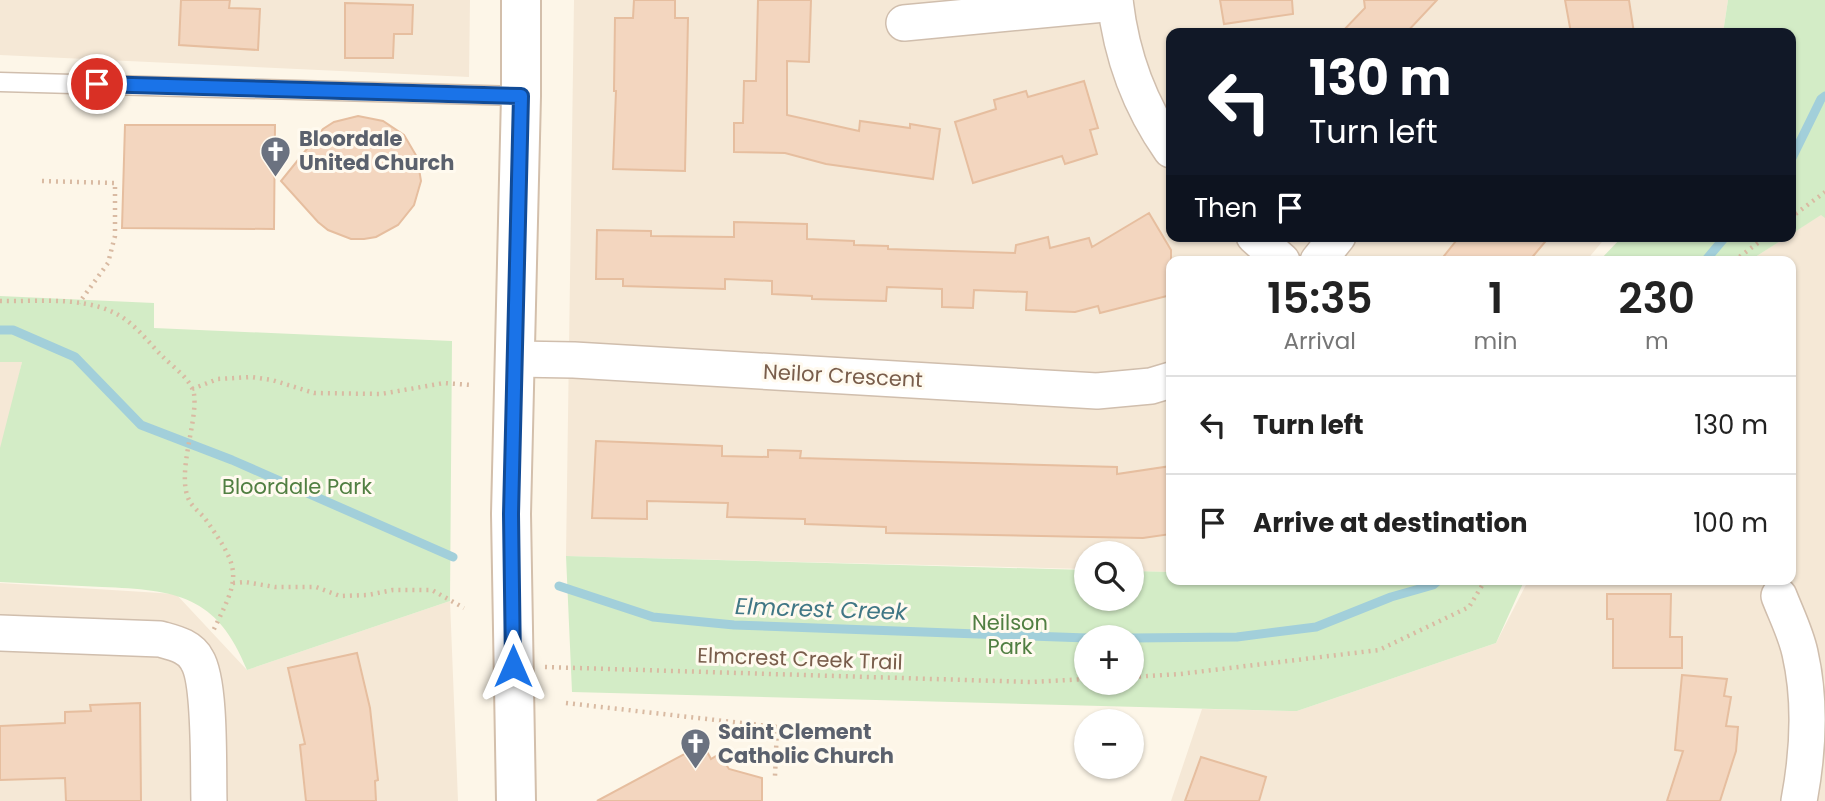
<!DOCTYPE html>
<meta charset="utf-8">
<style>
body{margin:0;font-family:Poppins,sans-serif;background:#f6f6f6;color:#222;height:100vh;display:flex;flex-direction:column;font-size:26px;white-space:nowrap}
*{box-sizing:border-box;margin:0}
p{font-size:23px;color:#767676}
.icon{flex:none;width:38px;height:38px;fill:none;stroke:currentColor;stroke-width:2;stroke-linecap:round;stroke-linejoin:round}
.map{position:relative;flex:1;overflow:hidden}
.panel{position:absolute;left:1166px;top:256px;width:630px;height:329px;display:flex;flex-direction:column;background:#fff;border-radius:14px;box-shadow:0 2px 5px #0004}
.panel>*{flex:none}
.hud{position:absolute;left:1166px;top:28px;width:630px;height:214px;border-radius:14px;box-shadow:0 2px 5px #0004;background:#111827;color:#fff;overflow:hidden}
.fabs{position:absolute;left:1074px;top:541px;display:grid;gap:14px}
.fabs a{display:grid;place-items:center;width:70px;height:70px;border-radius:50%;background:#fff;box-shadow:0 2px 5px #0004;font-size:35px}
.pin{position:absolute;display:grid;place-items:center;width:60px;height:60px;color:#fff;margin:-30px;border:4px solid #fff;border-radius:50%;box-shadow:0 2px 7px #0007}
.me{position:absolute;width:77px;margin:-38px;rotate:0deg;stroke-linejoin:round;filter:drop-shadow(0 0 5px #0008)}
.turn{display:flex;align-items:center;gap:24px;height:147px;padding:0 28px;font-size:32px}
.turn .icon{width:91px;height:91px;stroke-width:2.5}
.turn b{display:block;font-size:49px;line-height:60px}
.then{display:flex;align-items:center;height:66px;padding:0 28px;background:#0003;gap:14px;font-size:26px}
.eta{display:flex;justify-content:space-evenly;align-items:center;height:119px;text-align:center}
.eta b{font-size:42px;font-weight:600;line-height:49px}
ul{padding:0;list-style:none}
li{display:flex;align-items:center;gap:21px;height:98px;padding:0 28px;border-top:2px solid #e0e0e0}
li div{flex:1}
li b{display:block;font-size:26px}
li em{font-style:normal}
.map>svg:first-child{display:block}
.residential{fill:#f5e8d6}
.green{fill:#d3ecc6;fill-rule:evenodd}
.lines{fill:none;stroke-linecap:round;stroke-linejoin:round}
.stream{stroke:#a2cfda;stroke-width:9}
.building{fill:#f3d6bf;stroke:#e6be9f;stroke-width:2}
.service-casing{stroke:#d0bead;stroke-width:21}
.minor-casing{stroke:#d0bead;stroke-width:38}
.secondary-casing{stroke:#d3bfab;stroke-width:42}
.path{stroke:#d9baa2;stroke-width:4.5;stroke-dasharray:2 5;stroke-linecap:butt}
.service{stroke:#fff;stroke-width:18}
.minor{stroke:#fff;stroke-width:35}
.secondary{stroke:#fff;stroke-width:38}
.route-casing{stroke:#114b97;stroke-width:18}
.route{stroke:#1a73e8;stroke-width:12}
.labels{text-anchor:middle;stroke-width:6;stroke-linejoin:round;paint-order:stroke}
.worship-label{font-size:21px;font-weight:bold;fill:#5b616d;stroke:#fffaef;text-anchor:start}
.street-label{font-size:21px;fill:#795d4b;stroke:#fffaef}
.park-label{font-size:21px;fill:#517f42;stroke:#fffaef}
.water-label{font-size:23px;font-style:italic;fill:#407785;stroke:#fffaef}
</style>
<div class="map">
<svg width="1825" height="801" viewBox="0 0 1825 801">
<rect width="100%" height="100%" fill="#fdf6e8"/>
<!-- residential -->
<g class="residential">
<polygon points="0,0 470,0 469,77 0,55"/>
<polygon points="574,0 1728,0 1723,33 1171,33 1171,236 1607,236 1586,261 1171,261 1171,572 1132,571 1132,553 1087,553 1087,569 566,556"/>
<polygon points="1825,212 1825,801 1171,801 1202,709 1297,711 1496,643 1529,579 1790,579 1790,261 1749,261"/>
<polygon points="0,362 22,362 0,460"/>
<polygon points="0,583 176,594 247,670 450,601 458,801 0,801"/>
</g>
<!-- green -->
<g class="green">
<polygon points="1728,0 1825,0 1825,218 1821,215 1790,235 1790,33 1723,33"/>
<polygon points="1623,236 1788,236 1749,261 1599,261"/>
<path d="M0,296l154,7v25l298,13 -2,260 -203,69c-30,-75 -71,-80 -145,-83 -34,-2 -68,-3 -102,-5v-134l22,-86h-22z"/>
<path d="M566,556l521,14v28h45v-27l39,1v7h354l-29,64 -199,68h-7l-718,-19zM1132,637v45h-45v-45z"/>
</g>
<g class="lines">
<!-- stream -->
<g class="stream">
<polyline points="1790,162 1821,99 1825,96"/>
<polyline points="1705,261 1726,236"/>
<polyline points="0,330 13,330 75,357 141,425 232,460 453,557"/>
<polyline points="559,586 653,617 734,625 1087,638"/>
<polyline points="1132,638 1237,637 1316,627 1391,597 1433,585 1440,579"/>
</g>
</g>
<!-- building -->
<g class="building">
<polygon points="181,0 230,0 229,8 260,9 258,50 179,45"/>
<polygon points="634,0 675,0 675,18 688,18 685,171 613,169 616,91 614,91 615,18 633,18"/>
<polygon points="758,0 811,0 809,62 787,61 787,115 859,131 860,121 910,128 910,124 940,129 933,179 826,164 785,153 734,152 734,123 743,123 744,81 756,81"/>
<polygon points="1220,0 1292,0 1293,14 1224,24"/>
<polygon points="1364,0 1437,0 1406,33 1341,33 1365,8"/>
<polygon points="1565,0 1629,0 1634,33 1571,33"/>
<polygon points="345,3 413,5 412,34 394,34 393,58 345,58"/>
<polygon points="1084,81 1098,128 1090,130 1097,154 1065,164 1062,156 973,183 955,122 996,109 994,100 1026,91 1028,97"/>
<polygon points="358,116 383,121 404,135 417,157 421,181 414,205 398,225 376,237 364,239 351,239 328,230 318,222 281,181 323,129 334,122"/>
<polygon points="125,125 275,125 274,229 122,228"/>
<polygon points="1149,213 1171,250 1171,295 1100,313 1098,306 1075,312 1026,310 1027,292 974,290 973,308 942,307 942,289 887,287 886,301 812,299 812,296 772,294 772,281 725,279 725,289 623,286 623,279 596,279 597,230 651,231 651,236 734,237 734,222 807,224 807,239 854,241 854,245 888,246 888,249 1015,253 1016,245 1048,237 1050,248 1089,238 1092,247"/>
<polygon points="1460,236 1550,236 1529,261 1440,261"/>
<polygon points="596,441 722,446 722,456 768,457 768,450 801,451 800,458 1117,467 1117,474 1171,466 1171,534 1143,538 886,533 886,527 805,524 805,519 727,517 728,503 647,501 647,519 592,518"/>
<polygon points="1607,594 1671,594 1670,637 1682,637 1682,668 1613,668 1613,619 1607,619"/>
<polygon points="357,653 370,708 378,780 375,781 376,801 306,801 300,745 305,744 288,668"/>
<polygon points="1682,675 1727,679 1724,696 1731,697 1726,726 1738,727 1736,751 1720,801 1667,801 1683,751 1675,750"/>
<polygon points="140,703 141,801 66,801 65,778 0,780 0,726 65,723 65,712 91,711 90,705"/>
<polygon points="703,744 711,759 719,754 729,769 762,778 762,801 597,801"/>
<polygon points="1201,757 1266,777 1259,801 1185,801"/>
</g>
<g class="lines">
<defs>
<polyline id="service" points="0,82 521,96"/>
<g id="minor">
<path d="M1115,0c6,54 25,106 56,150"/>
<polyline points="904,23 1115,3"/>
<polyline points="1254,236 1282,261"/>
<polyline points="1318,261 1338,236"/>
<polyline points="515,359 574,360 1097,391 1151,386 1171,380"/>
<path d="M1779,596c7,18 17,38 21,57 11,48 8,100 -1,148"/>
<path d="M0,633l160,6c14,4 30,7 37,21 14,22 11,111 12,141"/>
</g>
<polyline id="secondary" points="516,801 511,514 521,96 521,0"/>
</defs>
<!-- service casing -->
<use href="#service" class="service-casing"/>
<!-- minor casing -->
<use href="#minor" class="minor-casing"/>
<!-- secondary casing -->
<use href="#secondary" class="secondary-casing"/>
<!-- path -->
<g class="path">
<polyline points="42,181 115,183 115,236 108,263 79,303"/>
<polyline points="1790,218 1825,192"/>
<polyline points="1734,261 1767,236"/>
<path d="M0,301c41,1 96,-7 130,22 12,10 22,23 33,34 10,10 28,22 31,37 4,28 -18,79 -5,106 3,7 12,13 17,20 36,51 34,56 7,111"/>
<polyline points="192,389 218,379 251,377 272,380 314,393 381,394 444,383 471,385"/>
<polyline points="233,583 245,582 275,587 316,587 340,596 368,595 393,590 432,590 464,608"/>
<polyline points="545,667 1031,682 1087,679"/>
<polyline points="1132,677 1180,674 1379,650 1469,607 1486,579"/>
<polyline points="566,703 777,727 775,776"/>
</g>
<!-- service -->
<use href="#service" class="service"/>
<!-- minor -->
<use href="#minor" class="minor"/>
<!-- secondary -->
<use href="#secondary" class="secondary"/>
</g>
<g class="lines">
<defs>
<polyline id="route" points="97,84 521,96 511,514 513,666"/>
</defs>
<!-- route casing -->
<use href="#route" class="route-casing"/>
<!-- route -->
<use href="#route" class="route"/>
</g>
<!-- icons -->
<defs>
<symbol id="church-pin" viewBox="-11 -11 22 30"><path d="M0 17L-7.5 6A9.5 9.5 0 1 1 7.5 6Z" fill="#6b7280" stroke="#fffaef"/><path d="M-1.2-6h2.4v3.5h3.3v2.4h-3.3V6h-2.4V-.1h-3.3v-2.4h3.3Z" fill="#fff"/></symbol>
</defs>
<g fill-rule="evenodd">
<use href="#church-pin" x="258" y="134" width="35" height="47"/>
<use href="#church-pin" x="678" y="726" width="35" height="47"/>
</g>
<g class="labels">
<!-- worship labels -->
<g class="worship-label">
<text x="299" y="146">Bloordale<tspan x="299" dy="24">United Church</tspan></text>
<text x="718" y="739">Saint Clement<tspan x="718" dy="24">Catholic Church</tspan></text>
</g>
<!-- street labels -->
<g class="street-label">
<text transform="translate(843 376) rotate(3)" y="7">Neilor Crescent</text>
<text transform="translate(800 659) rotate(2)" y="7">Elmcrest Creek Trail</text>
</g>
<!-- park labels -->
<g class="park-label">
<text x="297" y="494">Bloordale Park</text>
<text x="1010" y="630">Neilson<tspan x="1010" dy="24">Park</tspan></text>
</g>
<!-- water labels -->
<g class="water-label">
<text transform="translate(821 609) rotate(2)" y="8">Elmcrest Creek</text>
</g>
</g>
</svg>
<div class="fabs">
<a><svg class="icon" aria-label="search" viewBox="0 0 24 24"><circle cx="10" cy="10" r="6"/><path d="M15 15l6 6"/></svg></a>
<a>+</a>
<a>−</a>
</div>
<div class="pin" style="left:97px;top:84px;background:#d93025"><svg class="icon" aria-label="arrive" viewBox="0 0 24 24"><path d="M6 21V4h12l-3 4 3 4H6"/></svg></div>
<svg class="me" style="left:513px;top:666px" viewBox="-20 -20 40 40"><path d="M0-17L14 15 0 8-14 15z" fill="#1a73e8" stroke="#fff" stroke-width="4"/></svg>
<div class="hud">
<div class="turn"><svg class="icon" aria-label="left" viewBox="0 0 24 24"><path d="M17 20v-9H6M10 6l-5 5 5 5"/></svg><div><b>130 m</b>Turn left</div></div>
<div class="then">Then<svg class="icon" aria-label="arrive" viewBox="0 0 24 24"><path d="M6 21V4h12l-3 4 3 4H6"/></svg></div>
</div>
<section class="panel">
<div class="eta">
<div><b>15:35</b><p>Arrival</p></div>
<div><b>1</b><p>min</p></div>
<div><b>230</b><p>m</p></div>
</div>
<ul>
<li><svg class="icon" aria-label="left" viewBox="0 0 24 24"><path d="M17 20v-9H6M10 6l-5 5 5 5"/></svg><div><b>Turn left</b></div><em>130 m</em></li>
<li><svg class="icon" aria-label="arrive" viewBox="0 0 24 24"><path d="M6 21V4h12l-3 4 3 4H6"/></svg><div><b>Arrive at destination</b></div><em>100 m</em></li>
</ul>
</section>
</div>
